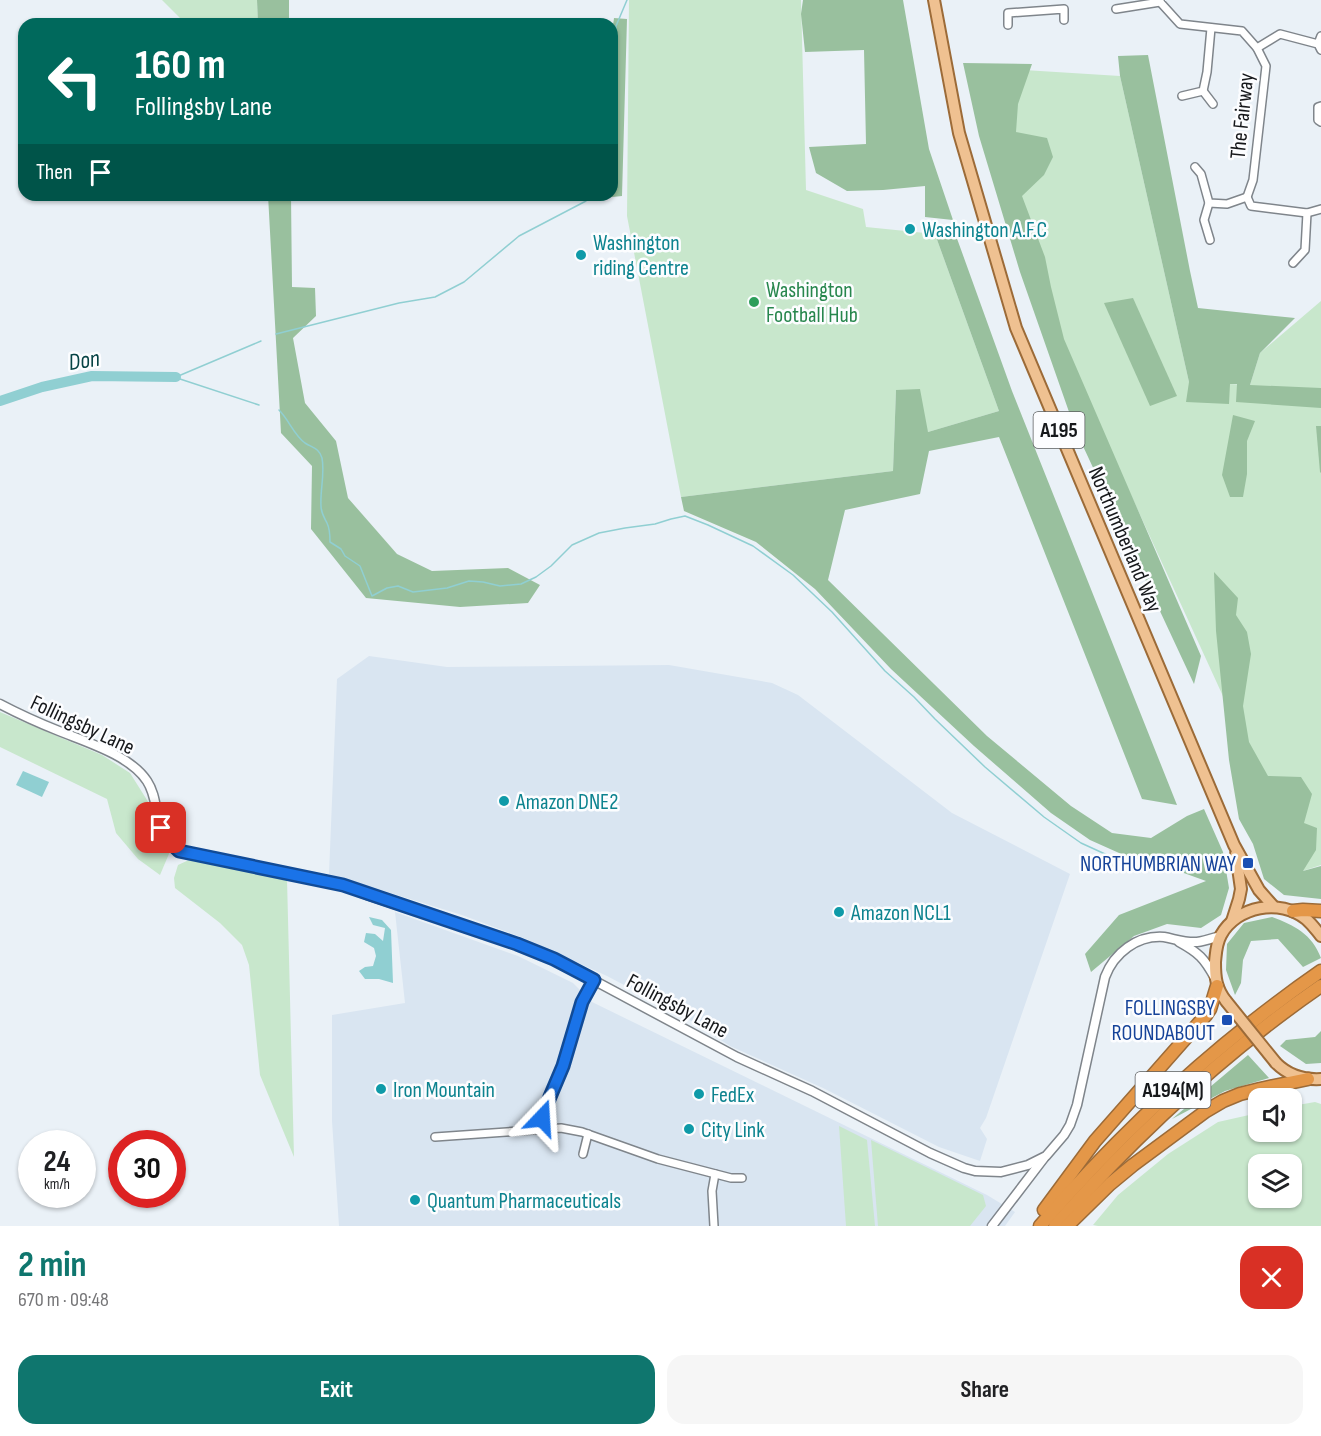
<!DOCTYPE html>
<meta charset="utf-8">
<style>
body{margin:0;font-family:"Sofia Sans Condensed",sans-serif;background:#f6f6f6;color:#202124;height:100vh;display:flex;flex-direction:column;font-size:22px;white-space:nowrap}
*{box-sizing:border-box;margin:0}
p{font-size:20px;color:#757577}
.icon{flex:none;width:33px;height:33px;fill:none;stroke:currentColor;stroke-width:2;stroke-linecap:round;stroke-linejoin:round}
.map{position:relative;height:1226px;overflow:hidden}
.sheet{display:flex;flex-direction:column;background:#fff;flex:1}
.sheet>*{flex:none}
.guide{position:absolute;left:18px;top:18px;width:600px;height:183px;border-radius:18px;box-shadow:0 2px 4px #0004;background:#00695c;color:#fff;overflow:hidden}
.controls{position:absolute;left:1248px;top:1088px;display:grid;gap:12px}
.controls a{display:grid;place-items:center;width:54px;height:54px;border-radius:12px;background:#fff;box-shadow:0 2px 4px #0004;font-size:30px}
.speed{position:absolute;left:18px;top:1130px;display:flex;gap:12px;font-size:30px;font-weight:700;text-align:center}
.speed>*{display:grid;place-content:center;width:78px;height:78px;border-radius:50%;background:#fff;box-shadow:0 2px 4px #0004;line-height:1}
.speed small{font-size:15px;font-weight:400}
.speed .limit{border:9px solid #d22;background:#fff;color:#111}
.pin{position:absolute;display:grid;place-items:center;width:51px;height:51px;color:#fff;margin:-26px;border-radius:12px;box-shadow:0 3px 9px #0006}
.me{position:absolute;width:66px;margin:-33px;rotate:20deg;stroke-linejoin:round;filter:drop-shadow(0 0 4px #0008)}
.turn{display:flex;align-items:center;gap:21px;height:126px;padding:0 18px;font-size:27px}
.turn .icon{width:78px;height:78px;stroke-width:2.5}
.turn b{display:block;font-size:42px;line-height:51px}
.then{display:flex;align-items:center;height:57px;padding:0 18px;background:#0003;gap:12px;font-size:22px}
.round{display:grid;place-items:center;flex:none;width:63px;height:63px;border-radius:18px;background:#f6f6f6}
.headline{display:flex;align-items:center;justify-content:space-between;height:102px;padding:0 18px}
h1{font-size:36px;font-weight:700;line-height:45px;color:#0f766e}
.button{display:flex;gap:12px;margin-top:auto;padding:12px 18px}
.button a{flex:1;height:69px;border-radius:18px;background:#0f766e;color:#fff;font-size:24px;font-weight:700;line-height:69px;text-align:center}
.button a+a{background:#f6f6f6;color:#202124}
.map>svg:first-child{display:block}
.built{fill:#d9e5f1}
.green{fill:#c8e7cc;fill-rule:evenodd}
.forest{fill:#99c09e}
.water{fill:#90cfd2}
.lines{fill:none;stroke-linecap:round;stroke-linejoin:round}
.stream{stroke:#90cfd2;stroke-width:1.5}
.river{stroke:#90cfd2;stroke-width:10}
.minor-casing{stroke:#7f858b;stroke-width:10}
.tertiary-casing{stroke:#7f858b;stroke-width:11}
.primary-casing{stroke:#9c6b38;stroke-width:14}
.motorway-casing{stroke:#9c6b38;stroke-width:15}
.minor{stroke:#fff;stroke-width:7}
.tertiary{stroke:#fff;stroke-width:8}
.primary{stroke:#efc191;stroke-width:10}
.motorway{stroke:#e49748;stroke-width:12}
.primary-bridge-casing{stroke:#9c6b38;stroke-width:14;stroke-linecap:butt}
.primary-bridge{stroke:#efc191;stroke-width:10}
.route-casing{stroke:#114b97;stroke-width:15}
.route{stroke:#1a73e8;stroke-width:10}
.culture-dot{fill:#0f9aa8;stroke:#fcfdff;stroke-width:2}
.leisure-dot{fill:#2e9e5b;stroke:#fcfdff;stroke-width:2}
.transit-dot{fill:#1a4fb4;stroke:#fcfdff;stroke-width:2}
.labels{text-anchor:middle;stroke-width:5;stroke-linejoin:round;paint-order:stroke}
.shield{fill:#fcfdff;stroke:#5b5d5f;stroke-width:1.5}
.shield-label{font-size:21px;font-weight:bold;fill:#16181b}
.street-label{font-size:22px;fill:#16181b;stroke:#fcfdff}
.culture-label{font-size:22px;fill:#0d838f;stroke:#fcfdff;text-anchor:start}
.leisure-label{font-size:22px;fill:#27864d;stroke:#fcfdff;text-anchor:start}
.transit-label{font-size:22px;fill:#164399;stroke:#fcfdff;text-anchor:end}
.water-label{font-size:24px;font-style:italic;fill:#064345;stroke:#fcfdff}
</style>
<div class="map">
<svg width="1321" height="1226" viewBox="0 0 1321 1226">
<rect width="100%" height="100%" fill="#eaf1f7"/>
<!-- built -->
<g class="built">
<polygon points="369,656 447,667 669,665 772,683 798,695 952,813 1070,874 986,1118 980,1128 987,1139 980,1161 939,1147 823,1088 730,1046 685,1017 607,976 526,939 462,915 329,874 337,679"/>
<polygon points="395,912 518,956 573,983 592,1002 987,1195 1015,1212 1005,1226 339,1226 332,1121 332,1015 405,1003"/>
</g>
<!-- green -->
<g class="green">
<polygon points="162,0 257,0 258,24 186,24"/>
<polygon points="629,0 801,0 806,190 863,209 866,227 935,234 999,411 928,432 896,390 893,471 681,497 627,216"/>
<polygon points="992,68 1120,76 1189,382 1250,385 1260,353 1321,301 1321,865 1303,871 1049,316"/>
<polygon points="0,712 102,755 130,773 152,808 160,833 171,849 160,875 138,859 116,833 107,799 0,747"/>
<polygon points="191,859 265,873 287,879 294,1157 260,1075 249,965 242,945 220,923 175,888 174,878 178,865"/>
<path d="M1315,1102l6,2v122h-223l-5,-1 25,-30 50,-41 50,-32 40,-9v18h34v-25zM1258,1164h34v33h-34z"/>
<polygon points="839,1126 867,1140 875,1226 846,1226"/>
<polygon points="871,1140 983,1195 986,1206 970,1226 878,1226"/>
</g>
<!-- forest -->
<g class="forest">
<polygon points="257,0 289,0 289,24 258,24"/>
<polygon points="803,0 903,0 929,149 953,220 925,217 925,186 883,190 847,191 816,173 809,147 866,144 864,50 805,52 801,14"/>
<polygon points="614,18 627,19 622,196 575,201 575,195 612,195 612,33"/>
<polygon points="1148,55 1190,271 1198,308 1295,318 1260,353 1250,385 1321,388 1321,408 1236,402 1237,384 1230,384 1229,404 1186,402 1189,382 1120,76 1118,56"/>
<polygon points="963,63 1032,64 1018,104 1016,132 1047,138 1053,157 1044,175 1022,196 1045,257 1051,287 1064,339 1201,656 1194,684 1075,429 1020,272 979,136"/>
<polygon points="268,195 291,195 292,287 315,288 316,316 293,338 305,403 336,441 348,498 397,554 432,571 508,568 540,585 528,603 460,607 366,598 311,529 312,466 281,433"/>
<polygon points="955,233 1012,391 1177,805 1142,799 999,437 929,451 920,494 845,510 828,580 987,736 1071,806 1112,833 1151,838 1187,816 1204,809 1223,852 1229,888 1221,915 1201,928 1167,924 1134,936 1091,972 1085,954 1119,915 1206,881 1156,863 1128,857 1090,840 1051,813 974,746 891,669 815,589 756,542 684,511 681,497 893,471 896,390 920,389 928,432 999,411 935,234"/>
<polygon points="1133,298 1177,396 1150,406 1104,303"/>
<polygon points="1233,415 1255,421 1247,441 1247,474 1243,497 1230,497 1222,475"/>
<polygon points="1316,426 1321,426 1321,473 1320,472"/>
<polygon points="1214,572 1238,598 1236,615 1247,632 1251,654 1243,706 1249,742 1268,776 1301,777 1312,794 1304,823 1317,828 1316,850 1303,871 1321,866 1321,899 1284,895 1264,879 1253,844 1239,819 1229,760 1216,631"/>
<path d="M1272,917c22,8 40,17 49,41l-18,9 -25,-28 -27,2 -8,19 -2,23 -6,12 -9,-25 1,-26 17,-21z"/>
<polygon points="1321,1031 1321,1063 1306,1064 1280,1046 1286,1040 1315,1037"/>
<polygon points="1248,1055 1269,1078 1225,1091 1172,1119"/>
</g>
<!-- water -->
<g class="water">
<polygon points="23,771 49,782 42,797 16,785"/>
<polygon points="369,917 382,920 391,930 393,983 379,979 365,979 359,971 365,967 373,966 376,956 374,948 364,942 366,933 375,934 383,941 385,928 373,925"/>
</g>
<g class="lines">
<!-- stream -->
<g class="stream">
<polyline points="612,82 616,26 627,0"/>
<polyline points="276,334 399,303 435,297 464,282 519,236 586,201 585,195"/>
<polyline points="176,377 261,341"/>
<polyline points="177,378 259,405"/>
<path d="M279,410c10,10 15,25 26,33 8,5 14,5 17,15 3,16 -2,32 -1,48 0,7 3,11 6,17 3,6 3,12 3,19l11,7 4,7 15,10 12,30 15,-8 11,-2 15,6 34,-4 22,-7 14,1 17,4 21,-2 15,-7 15,-11 21,-21 27,-12 26,-5 30,-4 16,-5 14,-3 23,9 45,21 40,29 39,37 53,59 29,26 21,22 50,48 59,50 27,19 10,7 35,16 24,8 59,5"/>
</g>
<!-- river -->
<polyline class="river" points="0,401 42,387 92,376 176,377"/>
<defs>
<g id="minor">
<polyline points="1160,0 1160,2 1180,24 1242,31 1257,48 1266,66 1253,180 1247,197"/>
<polyline points="1116,9 1160,2"/>
<polyline points="1008,25 1008,13 1064,9 1064,20"/>
<polyline points="1318,44 1321,36"/>
<polyline points="1257,48 1280,34 1318,44 1321,50"/>
<polyline points="1203,91 1213,104"/>
<polyline points="1182,96 1203,91 1207,72 1211,28"/>
<polyline points="1321,106 1318,107 1318,120 1321,122"/>
<polyline points="1195,167 1201,174 1209,203 1227,204 1247,197"/>
<polyline points="1247,197 1251,206 1307,213 1321,209"/>
<polyline points="1209,203 1204,220 1210,240"/>
<polyline points="1293,263 1305,250 1307,213"/>
<polyline points="543,1129 542,1118 544,1111 563,1066 582,1002 595,980"/>
<polyline points="435,1137 561,1128 582,1132 658,1159 731,1178 742,1178"/>
<polyline points="583,1154 588,1134"/>
<polyline points="714,1226 712,1191 715,1174"/>
</g>
<g id="tertiary">
<path d="M0,704c19,10 39,19 59,27 27,11 71,24 88,50 10,15 8,33 15,49 4,8 11,15 17,21l164,34 24,10 150,49 37,15 183,98 75,34 118,62 34,15 11,3 26,1 27,-7 18,-9 18,-21 6,-10 7,-20 28,-128c9,-24 32,-42 59,-40 11,2 22,6 33,5 8,-1 16,-4 23,-6"/>
<path d="M1179,942c20,11 25,16 36,36"/>
<polyline points="992,1226 1044,1158"/>
</g>
<g id="primary">
<polyline points="934,0 959,133 1016,328 1234,845 1259,890 1274,907"/>
<polyline points="1232,921 1239,899 1241,889 1236,854"/>
<path d="M1226,1001c-10,-13 -11,-23 -11,-39 1,-9 1,-18 6,-27 16,-29 59,-37 85,-16 6,5 10,11 15,17"/>
<path d="M1276,1063c12,12 28,17 45,16"/>
</g>
<g id="motorway">
<polyline points="1293,911 1303,910 1321,911"/>
<polyline points="1044,1210 1095,1141 1206,1015 1210,1009 1217,986"/>
<path d="M1040,1226c83,-96 177,-183 281,-255"/>
<path d="M1055,1226c80,-90 167,-172 266,-240"/>
<polyline points="1067,1226 1110,1184 1133,1165 1206,1111 1223,1101 1240,1094 1260,1089 1308,1079"/>
</g>
</defs>
<!-- minor casing -->
<use href="#minor" class="minor-casing"/>
<!-- tertiary casing -->
<use href="#tertiary" class="tertiary-casing"/>
<!-- primary casing -->
<use href="#primary" class="primary-casing"/>
<!-- motorway casing -->
<use href="#motorway" class="motorway-casing"/>
<!-- minor -->
<use href="#minor" class="minor"/>
<!-- tertiary -->
<use href="#tertiary" class="tertiary"/>
<!-- primary -->
<use href="#primary" class="primary"/>
<!-- motorway -->
<use href="#motorway" class="motorway"/>
<defs>
<polyline id="primary-bridge" points="1226,1001 1276,1063"/>
</defs>
<!-- primary-bridge casing -->
<use href="#primary-bridge" class="primary-bridge-casing"/>
<!-- primary-bridge -->
<use href="#primary-bridge" class="primary-bridge"/>
</g>
<g class="lines">
<defs>
<polyline id="route" points="161,828 169,841 179,851 343,885 517,944 554,959 594,980 582,1002 563,1066 544,1111 542,1118"/>
</defs>
<!-- route casing -->
<use href="#route" class="route-casing"/>
<!-- route -->
<use href="#route" class="route"/>
</g>
<!-- markers -->
<g class="culture-dot">
<circle cx="910" cy="229" r="6"/>
<circle cx="581" cy="255" r="6"/>
<circle cx="504" cy="801" r="6"/>
<circle cx="839" cy="912" r="6"/>
<circle cx="381" cy="1089" r="6"/>
<circle cx="699" cy="1094" r="6"/>
<circle cx="689" cy="1129" r="6"/>
<circle cx="415" cy="1200" r="6"/>
</g>
<circle class="leisure-dot" cx="754" cy="302" r="6"/>
<g class="transit-dot">
<rect x="1242" y="857" width="12" height="12" rx="3"/>
<rect x="1221" y="1014" width="12" height="12" rx="3"/>
</g>
<g class="labels">
<!-- shield labels -->
<g class="shield">
<rect x="1033.5" y="412" width="51" height="36" rx="4.5"/>
<rect x="1135.5" y="1072" width="75" height="36" rx="4.5"/>
</g>
<g class="shield-label">
<text x="1059" y="437">A195</text>
<text x="1173" y="1097">A194(M)</text>
</g>
<!-- street labels -->
<g class="street-label">
<text transform="translate(1241 116) rotate(-84)" y="8">The Fairway</text>
<text transform="translate(1126 539) rotate(67)" y="8">Northumberland Way</text>
<text transform="translate(83 724) rotate(25)" y="8">Follingsby Lane</text>
<text transform="translate(678 1005) rotate(28)" y="8">Follingsby Lane</text>
</g>
<!-- culture labels -->
<g class="culture-label">
<text x="922" y="237">Washington A.F.C</text>
<text x="593" y="250">Washington<tspan x="593" dy="25">riding Centre</tspan></text>
<text x="516" y="809">Amazon DNE2</text>
<text x="851" y="920">Amazon NCL1</text>
<text x="393" y="1097">Iron Mountain</text>
<text x="711" y="1102">FedEx</text>
<text x="701" y="1137">City Link</text>
<text x="427" y="1208">Quantum Pharmaceuticals</text>
</g>
<!-- leisure labels -->
<g class="leisure-label">
<text x="766" y="297">Washington<tspan x="766" dy="25">Football Hub</tspan></text>
</g>
<!-- transit labels -->
<g class="transit-label">
<text x="1236" y="871">NORTHUMBRIAN WAY</text>
<text x="1215" y="1015">FOLLINGSBY<tspan x="1215" dy="25">ROUNDABOUT</tspan></text>
</g>
<!-- water labels -->
<g class="water-label">
<text transform="translate(84 360) rotate(-9)" y="8">Don</text>
</g>
</g>
</svg>
<div class="controls">
<a><svg class="icon" aria-label="sound" viewBox="0 0 24 24"><path d="M4 9h4l5-4v14l-5-4H4zM17 9q2 3 0 6"/></svg></a>
<a><svg class="icon" aria-label="layers" viewBox="0 0 24 24"><path d="M12 4l9 5-9 5-9-5zM3 14l9 5 9-5"/></svg></a>
</div>
<div class="speed"><div>24<small>km/h</small></div><div class="limit">30</div></div>
<div class="pin" style="left:161px;top:828px;background:#d93025"><svg class="icon" aria-label="arrive" viewBox="0 0 24 24"><path d="M6 21V4h12l-3 4 3 4H6"/></svg></div>
<svg class="me" style="left:542px;top:1118px" viewBox="-20 -20 40 40"><path d="M0-17L14 15 0 8-14 15z" fill="#1a73e8" stroke="#fff" stroke-width="4"/></svg>
<div class="guide">
<div class="turn"><svg class="icon" aria-label="left" viewBox="0 0 24 24"><path d="M17 20v-9H6M10 6l-5 5 5 5"/></svg><div><b>160 m</b>Follingsby Lane</div></div>
<div class="then">Then<svg class="icon" aria-label="arrive" viewBox="0 0 24 24"><path d="M6 21V4h12l-3 4 3 4H6"/></svg></div>
</div>
</div>
<section class="sheet">
<div class="headline"><div><h1>2 min</h1><p>670 m · 09:48</p></div><a class="round" style="background:#d93025;color:#fff"><svg class="icon" aria-label="close" viewBox="0 0 24 24"><path d="M6 6l12 12M18 6L6 18"/></svg></a></div>
<div class="button"><a>Exit</a><a>Share</a></div>
</section>
